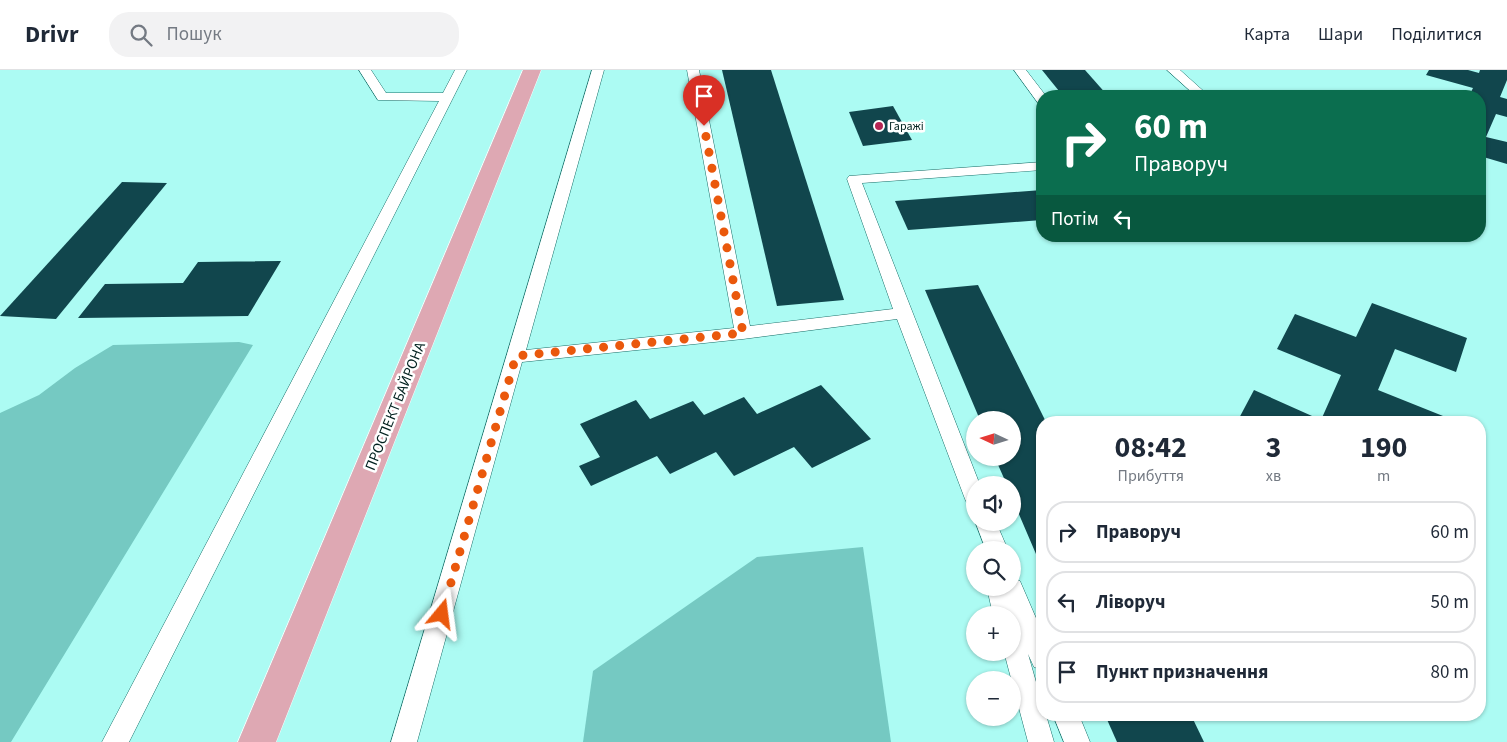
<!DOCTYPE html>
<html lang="uk">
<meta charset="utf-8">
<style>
body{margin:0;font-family:"Source Sans 3",sans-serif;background:#f2f2f3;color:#1f2937;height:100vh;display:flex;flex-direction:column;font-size:19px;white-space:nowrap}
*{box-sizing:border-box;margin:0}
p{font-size:16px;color:#747a83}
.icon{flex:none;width:28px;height:28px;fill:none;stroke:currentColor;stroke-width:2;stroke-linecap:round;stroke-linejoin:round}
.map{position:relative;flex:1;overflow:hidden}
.panel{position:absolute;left:1036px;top:346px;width:450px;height:305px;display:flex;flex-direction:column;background:#fff;border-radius:20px;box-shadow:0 1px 4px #0004}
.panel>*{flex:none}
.top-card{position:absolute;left:1036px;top:20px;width:450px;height:152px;border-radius:20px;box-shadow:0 1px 4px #0004;background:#0b6e4f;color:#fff;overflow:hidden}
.needle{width:32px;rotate:274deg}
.tools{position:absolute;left:966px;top:341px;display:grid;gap:10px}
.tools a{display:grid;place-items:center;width:55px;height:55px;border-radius:50%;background:#fff;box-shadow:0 1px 4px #0004;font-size:25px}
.pin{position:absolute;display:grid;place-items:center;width:42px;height:42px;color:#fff;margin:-51px -21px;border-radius:50% 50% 50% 0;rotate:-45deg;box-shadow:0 0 5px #0007}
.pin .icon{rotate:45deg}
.me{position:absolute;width:55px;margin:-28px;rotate:16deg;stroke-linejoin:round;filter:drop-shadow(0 0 4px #0008)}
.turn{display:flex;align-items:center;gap:18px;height:105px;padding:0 15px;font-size:22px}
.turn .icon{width:65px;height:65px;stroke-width:2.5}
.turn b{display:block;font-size:35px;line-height:42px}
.then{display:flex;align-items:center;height:48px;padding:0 15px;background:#0003;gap:10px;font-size:19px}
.eta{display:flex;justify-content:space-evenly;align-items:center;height:85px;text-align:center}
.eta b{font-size:30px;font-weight:700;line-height:35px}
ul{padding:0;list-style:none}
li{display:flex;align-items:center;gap:15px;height:62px;margin:0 10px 8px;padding:0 5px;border:2px solid #e0e1e3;border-radius:20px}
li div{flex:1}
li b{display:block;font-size:19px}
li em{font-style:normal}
header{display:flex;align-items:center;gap:30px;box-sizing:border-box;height:70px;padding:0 25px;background:#fff;border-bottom:1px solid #e0e1e3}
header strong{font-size:24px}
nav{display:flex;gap:28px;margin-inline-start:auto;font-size:18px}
.search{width:350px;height:45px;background:#f2f2f3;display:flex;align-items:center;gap:12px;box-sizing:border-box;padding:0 18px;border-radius:20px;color:#747a83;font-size:19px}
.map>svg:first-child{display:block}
.green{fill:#75c9c2}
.building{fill:#11464d}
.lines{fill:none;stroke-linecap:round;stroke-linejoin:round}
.lane-casing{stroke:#176e68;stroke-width:1}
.primary-casing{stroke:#fff;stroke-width:1}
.lane{fill:#fff;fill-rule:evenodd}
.primary{fill:#dea8b3;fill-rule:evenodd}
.route{stroke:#ea580c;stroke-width:9;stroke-dasharray:0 16.2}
.poi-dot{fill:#b52553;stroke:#fff;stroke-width:2}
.labels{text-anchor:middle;stroke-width:5;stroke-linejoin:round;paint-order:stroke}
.far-poi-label{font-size:12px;fill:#00201e;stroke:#fff;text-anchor:start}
.street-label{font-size:15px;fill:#00201e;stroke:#fff}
</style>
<header>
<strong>Drivr</strong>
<div class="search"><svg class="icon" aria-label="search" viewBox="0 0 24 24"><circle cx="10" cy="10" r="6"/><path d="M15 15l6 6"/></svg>Пошук</div>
<nav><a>Карта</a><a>Шари</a><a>Поділитися</a></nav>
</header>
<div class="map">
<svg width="1507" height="672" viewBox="0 0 1507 672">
<rect width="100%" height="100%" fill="#acfbf3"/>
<!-- green -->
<g class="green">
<polygon points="239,272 253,275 11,672 0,672 0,343 39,325 75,298 113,275"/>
<polygon points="863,477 891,672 583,672 593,601 757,487"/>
</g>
<!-- building -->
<g class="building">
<polygon points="722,0 771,0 844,230 777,236"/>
<polygon points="1042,0 1085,0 1108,26 1063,26"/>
<polygon points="1429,0 1468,0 1479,3 1480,0 1507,0 1507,10 1500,27 1507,29 1507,47 1496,44 1486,67 1507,72 1507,94 1480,86 1480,26 1469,26 1473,18 1426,5"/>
<polygon points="893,36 912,70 863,76 849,42"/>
<polygon points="122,112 167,113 56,249 0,246"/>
<polygon points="1042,120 1042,150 908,160 895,131"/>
<polygon points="281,191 248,246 78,248 105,214 183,213 198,192"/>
<polygon points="978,215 1046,352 1042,352 1042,498 1012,428 1012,415 1007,415 995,388 1012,388 1012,350 980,350 925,220"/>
<polygon points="1372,233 1467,268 1456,302 1395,279 1378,320 1448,348 1446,352 1237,352 1254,320 1321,350 1341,305 1277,279 1295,244 1356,267"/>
<polygon points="821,315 871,369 812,398 794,377 734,406 716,382 670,404 657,386 591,416 579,396 600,387 580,354 636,330 650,349 693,331 704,345 744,327 757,344"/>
<polygon points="1105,645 1191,645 1204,672 1117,672"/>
</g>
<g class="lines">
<defs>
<g id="lane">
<polygon points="359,0 371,0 386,23 443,23 455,0 467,0 129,672 102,672 439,31 378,30"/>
<polygon points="592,0 604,0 526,280 734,258 687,0 699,0 750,256 893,239 847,109 849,106 1042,92 1042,100 862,113 980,415 975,415 975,437 968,435 965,429 897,249 743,269 522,292 417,672 391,672"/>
<polygon points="1014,0 1026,0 1046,26 1042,26 1042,34 1038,33"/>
<polygon points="1167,0 1180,0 1209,26 1196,26"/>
<polygon points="975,451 996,452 1008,480 986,480"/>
<polygon points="1012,508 1020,511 1042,562 1042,600 1034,597 1028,584 1042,633 1042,645 1046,645 1054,672 1028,672 1004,582 1012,582 1012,559 1019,562 1014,550 1012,553 1012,545 993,545 987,518 1012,518"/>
<polygon points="1053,645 1079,645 1090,672 1064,672"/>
</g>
<polygon id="primary" points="523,0 541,0 276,672 238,672"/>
</defs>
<!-- lane casing -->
<use href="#lane" class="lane-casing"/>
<!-- primary casing -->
<use href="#primary" class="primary-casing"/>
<!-- lane -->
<use href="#lane" class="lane"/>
<!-- primary -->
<use href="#primary" class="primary"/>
</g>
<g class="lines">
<!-- route -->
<polyline class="route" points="442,544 516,286 743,263 704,56"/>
</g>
<!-- markers -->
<circle class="poi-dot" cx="879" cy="56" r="5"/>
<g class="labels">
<!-- far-poi labels -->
<g class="far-poi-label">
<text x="889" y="60">Гаражі</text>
</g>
<!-- street labels -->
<g class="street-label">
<text transform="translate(395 336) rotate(-68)" y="5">ПРОСПЕКТ БАЙРОНА</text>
</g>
</g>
</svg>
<div class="tools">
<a><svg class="needle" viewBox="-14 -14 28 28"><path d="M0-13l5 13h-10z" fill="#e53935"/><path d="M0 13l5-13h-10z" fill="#747a83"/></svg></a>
<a><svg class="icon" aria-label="sound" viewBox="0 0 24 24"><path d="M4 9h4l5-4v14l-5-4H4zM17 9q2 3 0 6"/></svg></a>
<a><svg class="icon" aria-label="search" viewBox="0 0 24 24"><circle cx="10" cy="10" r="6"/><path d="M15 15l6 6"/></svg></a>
<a>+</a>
<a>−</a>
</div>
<div class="pin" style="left:704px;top:56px;background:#d93025"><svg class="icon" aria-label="arrive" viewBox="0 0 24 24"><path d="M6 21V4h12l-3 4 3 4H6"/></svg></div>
<svg class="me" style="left:442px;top:544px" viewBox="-20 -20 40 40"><path d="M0-17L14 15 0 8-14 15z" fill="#ea580c" stroke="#fff" stroke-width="4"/></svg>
<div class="top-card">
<div class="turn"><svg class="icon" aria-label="right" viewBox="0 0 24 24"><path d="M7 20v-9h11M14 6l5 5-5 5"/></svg><div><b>60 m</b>Праворуч</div></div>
<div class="then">Потім<svg class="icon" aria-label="left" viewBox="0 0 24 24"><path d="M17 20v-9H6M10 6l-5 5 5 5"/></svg></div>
</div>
<section class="panel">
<div class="eta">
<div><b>08:42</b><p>Прибуття</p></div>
<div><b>3</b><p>хв</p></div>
<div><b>190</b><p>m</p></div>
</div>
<ul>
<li><svg class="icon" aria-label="right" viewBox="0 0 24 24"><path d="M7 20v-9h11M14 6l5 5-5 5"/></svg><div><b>Праворуч</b></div><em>60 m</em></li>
<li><svg class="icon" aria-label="left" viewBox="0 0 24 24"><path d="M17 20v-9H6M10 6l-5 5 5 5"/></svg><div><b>Ліворуч</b></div><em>50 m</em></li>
<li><svg class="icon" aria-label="arrive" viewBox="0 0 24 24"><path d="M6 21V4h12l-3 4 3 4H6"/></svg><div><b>Пункт призначення</b></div><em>80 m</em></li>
</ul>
</section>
</div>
